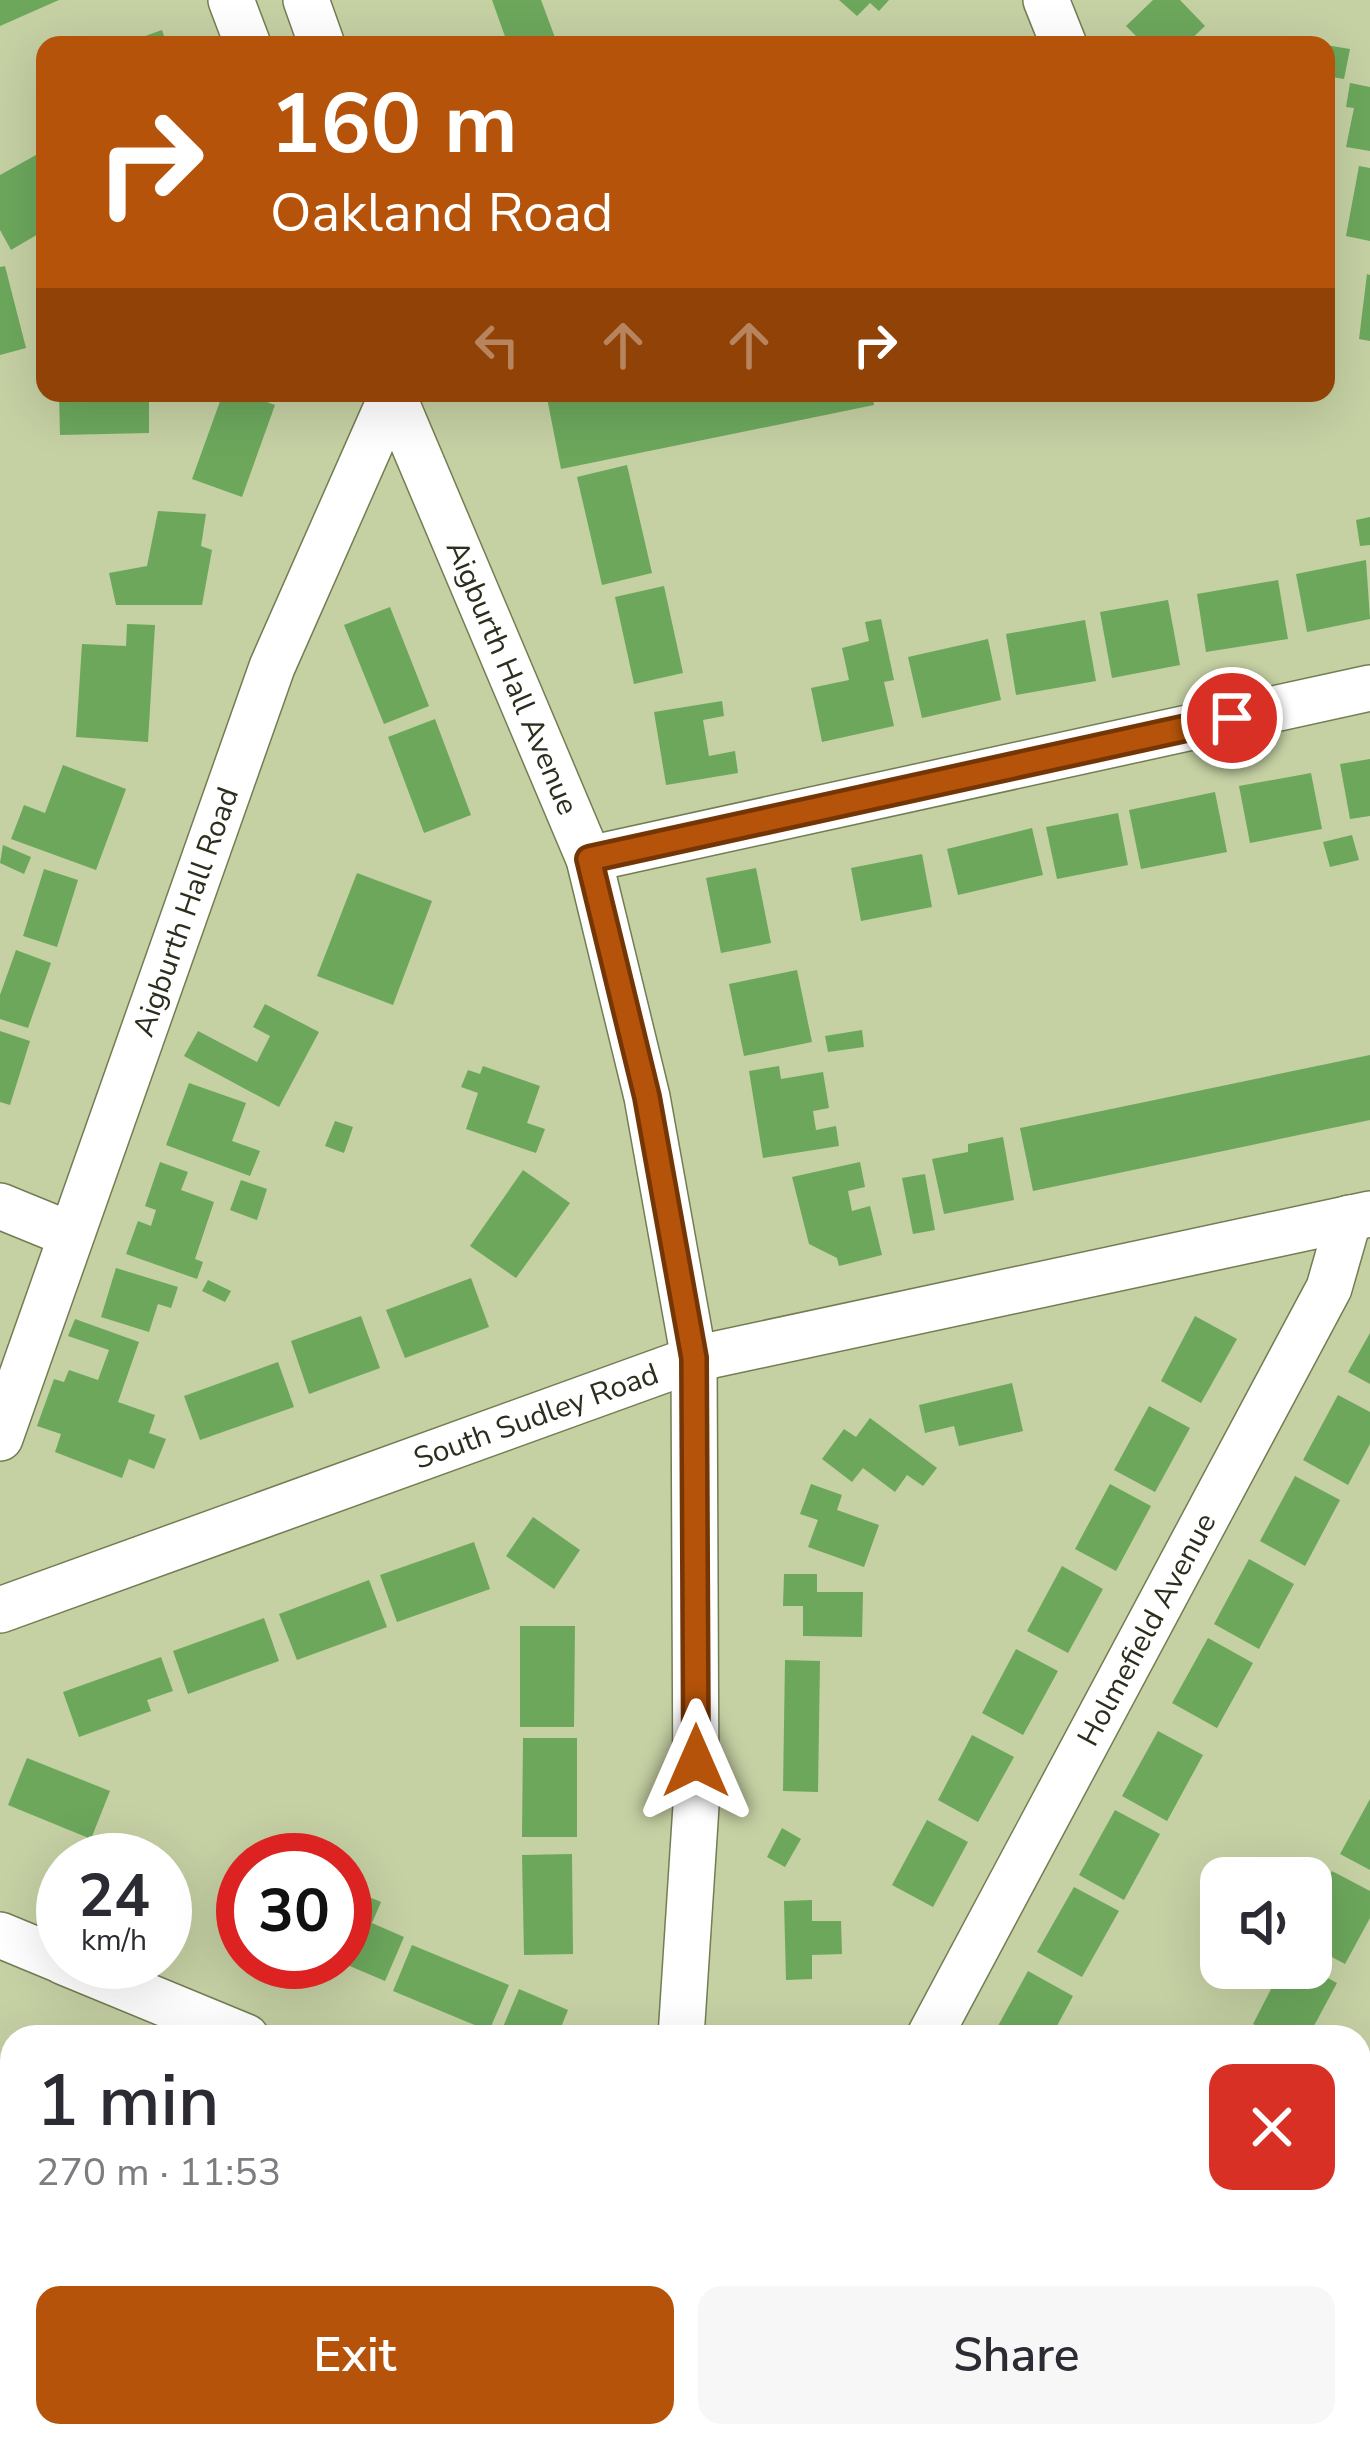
<!DOCTYPE html>
<meta charset="utf-8">
<style>
body{margin:0;font-family:"Nunito Sans",sans-serif;background:#f7f7f7;color:#2b2b33;height:100vh;display:flex;flex-direction:column;font-size:45px;white-space:nowrap}
*{box-sizing:border-box;margin:0}
p{font-size:39px;color:#7c7c81}
.icon{flex:none;width:66px;height:66px;fill:none;stroke:currentColor;stroke-width:2;stroke-linecap:round;stroke-linejoin:round}
.map{position:relative;flex:1;overflow:hidden}
.side{position:absolute;left:0px;top:2025px;width:1371px;height:423px;display:flex;flex-direction:column;background:#fff;border-radius:36px 36px 0 0;box-shadow:0 12px 48px #0002}
.side>*{flex:none}
.guide{position:absolute;left:36px;top:36px;width:1299px;height:366px;border-radius:24px;box-shadow:0 12px 48px #0002;background:#b45309;color:#fff;overflow:hidden}
.tools{position:absolute;left:1200px;top:1857px;display:grid;gap:24px}
.tools a{display:grid;place-items:center;width:132px;height:132px;border-radius:24px;background:#fff;box-shadow:0 12px 48px #0002;font-size:60px}
.speed{position:absolute;left:36px;top:1833px;display:flex;gap:24px;font-size:60px;font-weight:700;text-align:center}
.speed>*{display:grid;place-content:center;width:156px;height:156px;border-radius:50%;background:#fff;box-shadow:0 12px 48px #0002;line-height:1}
.speed small{font-size:30px;font-weight:400}
.speed .limit{border:18px solid #d22;background:#fff;color:#111}
.pin{position:absolute;display:grid;place-items:center;width:102px;height:102px;color:#fff;margin:-51px;border:6px solid #fff;border-radius:50%;box-shadow:0 3px 12px #0007}
.me{position:absolute;width:132px;margin:-66px;rotate:0deg;stroke-linejoin:round;filter:drop-shadow(0 0 9px #0008)}
.turn{display:flex;align-items:center;gap:42px;height:252px;padding:0 36px;font-size:54px}
.turn .icon{width:156px;height:156px;stroke-width:2.5}
.turn b{display:block;font-size:84px;line-height:102px}
.lanes{display:flex;align-items:center;height:114px;padding:0 36px;background:#0003;justify-content:center;gap:60px;direction:ltr}
.lanes .off{opacity:.35}
.round{display:grid;place-items:center;flex:none;width:126px;height:126px;border-radius:24px;background:#f7f7f7}
.summary{display:flex;align-items:center;justify-content:space-between;height:204px;padding:0 36px}
h1{font-size:72px;font-weight:600;line-height:90px}
.button{display:flex;gap:24px;margin-top:auto;padding:24px 36px}
.button a{flex:1;height:138px;border-radius:24px;background:#b45309;color:#fff;font-size:48px;font-weight:600;line-height:138px;text-align:center}
.button a+a{background:#f7f7f7;color:#2b2b33}
.map>svg:first-child{display:block}
.building{fill:#6ca75c}
.lines{fill:none;stroke-linecap:round;stroke-linejoin:round}
.minor-casing{stroke:#737d53;stroke-width:48}
.minor{stroke:#fff;stroke-width:45}
.route-casing{stroke:#753606;stroke-width:30}
.route{stroke:#b45309;stroke-width:21}
.labels{text-anchor:middle;stroke-width:9;stroke-linejoin:round;paint-order:stroke}
.street-label{font-size:30px;fill:#2a2e1c;stroke:#d2ddaf}
</style>
<div class="map">
<svg width="1370" height="2447" viewBox="0 0 1370 2447">
<rect width="100%" height="100%" fill="#c5d0a3"/>
<!-- building -->
<g class="building">
<polygon points="0,0 59,0 0,26"/>
<polygon points="492,0 541,0 557,43 508,45"/>
<polygon points="839,0 889,0 879,11 870,3 857,16"/>
<polygon points="1153,0 1180,0 1205,26 1185,45 1145,45 1126,26"/>
<polygon points="162,30 167,45 123,45 123,44"/>
<polygon points="1326,45 1350,49 1344,79 1326,76"/>
<polygon points="1350,83 1370,87 1370,151 1346,147 1354,108 1346,107"/>
<polygon points="45,150 45,230 11,250 0,230 0,175"/>
<polygon points="1359,166 1370,168 1370,241 1346,236"/>
<polygon points="5,266 26,348 0,355 0,267"/>
<polygon points="1367,274 1370,275 1370,341 1359,339"/>
<polygon points="59,393 149,393 149,433 60,435"/>
<polygon points="223,393 243,393 275,405 242,497 192,479"/>
<polygon points="546,393 872,393 874,405 561,469"/>
<polygon points="627,465 652,573 602,585 577,477"/>
<polygon points="158,511 206,514 201,546 212,550 202,605 116,605 109,573 147,566"/>
<polygon points="1370,517 1370,545 1360,546 1356,520"/>
<polygon points="1366,560 1370,619 1307,632 1296,574"/>
<polygon points="1278,580 1288,639 1206,652 1197,594"/>
<polygon points="664,586 683,673 634,684 615,597"/>
<polygon points="1168,600 1180,665 1112,678 1100,612"/>
<polygon points="390,607 429,706 384,724 344,625"/>
<polygon points="881,619 894,680 884,682 894,726 822,742 811,688 849,680 842,648 869,641 865,622"/>
<polygon points="1085,620 1096,681 1016,695 1006,634"/>
<polygon points="127,624 155,625 148,742 76,737 82,644 126,646"/>
<polygon points="988,639 1001,700 922,718 908,657"/>
<polygon points="722,701 724,716 703,720 709,756 735,751 738,773 666,785 654,712"/>
<polygon points="435,719 471,815 424,833 388,737"/>
<polygon points="1370,759 1370,816 1350,819 1340,764"/>
<polygon points="63,765 126,789 96,870 11,839 24,805 45,813"/>
<polygon points="1311,773 1322,829 1250,843 1239,786"/>
<polygon points="1215,792 1227,852 1141,869 1129,810"/>
<polygon points="1118,813 1128,865 1057,879 1046,827"/>
<polygon points="1032,828 1043,875 958,895 947,849"/>
<polygon points="1352,835 1359,860 1330,867 1323,842"/>
<polygon points="3,845 31,857 24,874 0,863"/>
<polygon points="922,854 932,907 861,921 851,868"/>
<polygon points="756,868 771,943 721,953 706,878"/>
<polygon points="44,869 78,880 57,947 23,936"/>
<polygon points="357,873 432,901 393,1005 317,976"/>
<polygon points="16,950 51,963 28,1028 0,1019 0,995"/>
<polygon points="797,970 812,1042 744,1056 729,984"/>
<polygon points="265,1004 319,1032 279,1107 184,1056 198,1031 257,1062 270,1036 253,1027"/>
<polygon points="862,1030 864,1047 828,1052 825,1036"/>
<polygon points="0,1031 30,1041 10,1105 0,1102"/>
<polygon points="1370,1055 1370,1120 1033,1191 1020,1128"/>
<polygon points="483,1066 540,1086 527,1123 545,1129 536,1153 466,1129 478,1093 461,1087 468,1070 480,1074"/>
<polygon points="779,1066 781,1079 823,1072 829,1108 813,1111 816,1130 836,1126 839,1146 763,1158 749,1071"/>
<polygon points="189,1083 246,1103 232,1141 260,1151 250,1176 166,1145"/>
<polygon points="335,1121 353,1127 344,1153 325,1146"/>
<polygon points="1003,1137 1014,1200 944,1214 932,1159 968,1152 968,1144"/>
<polygon points="160,1162 188,1172 181,1190 214,1202 195,1259 203,1262 197,1279 126,1254 138,1221 151,1226 156,1210 145,1206"/>
<polygon points="860,1162 865,1187 848,1191 852,1211 870,1206 882,1255 839,1266 837,1258 809,1244 792,1177"/>
<polygon points="523,1170 570,1203 516,1278 470,1246"/>
<polygon points="925,1174 935,1230 913,1234 902,1178"/>
<polygon points="241,1180 267,1189 257,1220 230,1210"/>
<polygon points="116,1268 178,1287 171,1308 158,1304 149,1332 101,1317"/>
<polygon points="471,1278 489,1327 405,1358 386,1310"/>
<polygon points="208,1280 231,1291 225,1302 202,1291"/>
<polygon points="361,1316 380,1368 309,1394 291,1341"/>
<polygon points="1195,1316 1237,1339 1201,1403 1161,1381"/>
<polygon points="75,1319 139,1342 118,1402 155,1415 149,1433 166,1439 154,1469 129,1459 122,1478 55,1452 61,1434 37,1426 54,1379 64,1382 69,1370 98,1380 109,1350 68,1336"/>
<polygon points="1370,1333 1370,1384 1348,1372"/>
<polygon points="278,1362 294,1407 200,1440 184,1396"/>
<polygon points="1012,1383 1023,1431 959,1446 954,1426 925,1433 919,1405"/>
<polygon points="1338,1395 1370,1412 1370,1444 1348,1485 1303,1460"/>
<polygon points="1149,1406 1190,1428 1155,1492 1114,1470"/>
<polygon points="870,1418 937,1468 923,1486 907,1475 895,1492 863,1468 852,1482 822,1459 844,1429 856,1437"/>
<polygon points="1295,1476 1340,1500 1305,1566 1260,1541"/>
<polygon points="811,1484 842,1495 837,1510 879,1525 864,1567 808,1547 818,1520 800,1514"/>
<polygon points="1110,1484 1151,1506 1116,1571 1075,1549"/>
<polygon points="533,1517 580,1550 554,1589 506,1556"/>
<polygon points="474,1542 490,1589 397,1622 380,1575"/>
<polygon points="1249,1559 1294,1584 1259,1649 1214,1624"/>
<polygon points="1062,1566 1103,1589 1068,1653 1027,1631"/>
<polygon points="784,1574 817,1574 817,1592 863,1592 862,1637 803,1636 803,1606 783,1606"/>
<polygon points="369,1580 387,1627 297,1660 279,1614"/>
<polygon points="264,1618 279,1661 188,1694 173,1651"/>
<polygon points="520,1626 575,1626 574,1727 520,1727"/>
<polygon points="1208,1638 1253,1663 1217,1728 1172,1703"/>
<polygon points="1016,1649 1058,1671 1023,1735 982,1713"/>
<polygon points="161,1657 173,1691 147,1700 151,1711 79,1737 63,1692"/>
<polygon points="785,1660 820,1661 818,1792 783,1791"/>
<polygon points="1158,1731 1203,1755 1167,1821 1122,1796"/>
<polygon points="972,1735 1014,1757 978,1822 938,1800"/>
<polygon points="523,1738 577,1738 577,1837 522,1837"/>
<polygon points="27,1758 110,1791 91,1839 8,1805"/>
<polygon points="1370,1799 1370,1870 1340,1854"/>
<polygon points="1115,1810 1160,1834 1124,1900 1079,1875"/>
<polygon points="927,1820 968,1842 933,1907 892,1885"/>
<polygon points="782,1828 801,1839 785,1867 767,1857"/>
<polygon points="572,1854 573,1954 524,1955 522,1855"/>
<polygon points="1332,1871 1370,1891 1370,1918 1345,1964 1311,1946 1311,1911"/>
<polygon points="1074,1887 1119,1911 1082,1977 1037,1952"/>
<polygon points="355,1891 381,1902 372,1923 404,1937 385,1981 345,1964 345,1915"/>
<polygon points="812,1900 812,1921 841,1921 842,1954 812,1955 812,1979 786,1980 784,1901"/>
<polygon points="412,1945 509,1985 489,2031 393,1991"/>
<polygon points="1282,1968 1309,1968 1337,1983 1308,2037 1277,2037 1253,2024"/>
<polygon points="1028,1971 1073,1996 1051,2037 992,2037"/>
<polygon points="519,1989 568,2010 557,2037 500,2034"/>
<polygon points="0,2165 12,2168 8,2200 0,2198"/>
<polygon points="0,2247 12,2250 12,2276 0,2273"/>
<polygon points="1359,2323 1370,2328 1370,2387 1359,2382"/>
<polygon points="117,2436 183,2436 174,2447 108,2447"/>
<polygon points="342,2436 421,2436 411,2447 355,2447"/>
<rect x="505" y="2436" width="35" height="11"/>
<polygon points="797,2436 848,2436 844,2447 805,2447 794,2443"/>
<polygon points="867,2436 923,2436 948,2447 862,2447"/>
</g>
<g class="lines">
<defs>
<g id="minor">
<polyline points="231,0 248,45"/>
<polyline points="306,0 322,45"/>
<polyline points="1046,0 1064,45"/>
<path id="s1" d="M392,393l197,466 58,238 47,262 2,447 -15,231"/>
<polyline points="589,859 1370,688"/>
<polyline points="0,1206 71,1235"/>
<path id="s2" d="M0,1438l272,-771 121,-274"/>
<path id="s3" d="M0,1610l694,-251 676,-145"/>
<polyline points="0,1935 63,1961"/>
<polyline points="64,1962 246,2037"/>
<path id="s4" d="M929,2037l400,-749 20,-70"/>
<polyline points="1359,2096 1370,2076"/>
<polyline points="668,2436 668,2447"/>
<polyline points="1187,2436 1213,2447"/>
<polyline points="253,2447 262,2436"/>
</g>
</defs>
<!-- minor casing -->
<use href="#minor" class="minor-casing"/>
<!-- minor -->
<use href="#minor" class="minor"/>
</g>
<g class="lines">
<defs>
<polyline id="route" points="696,1761 694,1358 647,1097 589,859 1232,718"/>
</defs>
<!-- route casing -->
<use href="#route" class="route-casing"/>
<!-- route -->
<use href="#route" class="route"/>
</g>
<g class="labels">
<!-- street labels -->
<g class="street-label">
<text dy="10" stroke="none"><textPath href="#s1" startOffset="309">Aigburth Hall Avenue</textPath></text>
<text dy="10" stroke="none"><textPath href="#s2" startOffset="558">Aigburth Hall Road</textPath></text>
<text dy="10" stroke="none"><textPath href="#s3" startOffset="570">South Sudley Road</textPath></text>
<text dy="10" stroke="none"><textPath href="#s4" startOffset="462">Holmefield Avenue</textPath></text>
</g>
</g>
</svg>
<div class="tools">
<a><svg class="icon" aria-label="sound" viewBox="0 0 24 24"><path d="M4 9h4l5-4v14l-5-4H4zM17 9q2 3 0 6"/></svg></a>
</div>
<div class="speed"><div>24<small>km/h</small></div><div class="limit">30</div></div>
<div class="pin" style="left:1232px;top:718px;background:#d93025"><svg class="icon" aria-label="arrive" viewBox="0 0 24 24"><path d="M6 21V4h12l-3 4 3 4H6"/></svg></div>
<svg class="me" style="left:696px;top:1761px" viewBox="-20 -20 40 40"><path d="M0-17L14 15 0 8-14 15z" fill="#b45309" stroke="#fff" stroke-width="4"/></svg>
<div class="guide">
<div class="turn"><svg class="icon" aria-label="right" viewBox="0 0 24 24"><path d="M7 20v-9h11M14 6l5 5-5 5"/></svg><div><b>160 m</b>Oakland Road</div></div>
<div class="lanes"><svg class="icon off" aria-label="left" viewBox="0 0 24 24"><path d="M17 20v-9H6M10 6l-5 5 5 5"/></svg><svg class="icon off" aria-label="ahead" viewBox="0 0 24 24"><path d="M12 20V5M6 11l6-6 6 6"/></svg><svg class="icon off" aria-label="ahead" viewBox="0 0 24 24"><path d="M12 20V5M6 11l6-6 6 6"/></svg><svg class="icon" aria-label="right" viewBox="0 0 24 24"><path d="M7 20v-9h11M14 6l5 5-5 5"/></svg></div>
</div>
<section class="side">
<div class="summary"><div><h1>1 min</h1><p>270 m · 11:53</p></div><a class="round" style="background:#d93025;color:#fff"><svg class="icon" aria-label="close" viewBox="0 0 24 24"><path d="M6 6l12 12M18 6L6 18"/></svg></a></div>
<div class="button"><a>Exit</a><a>Share</a></div>
</section>
</div>
